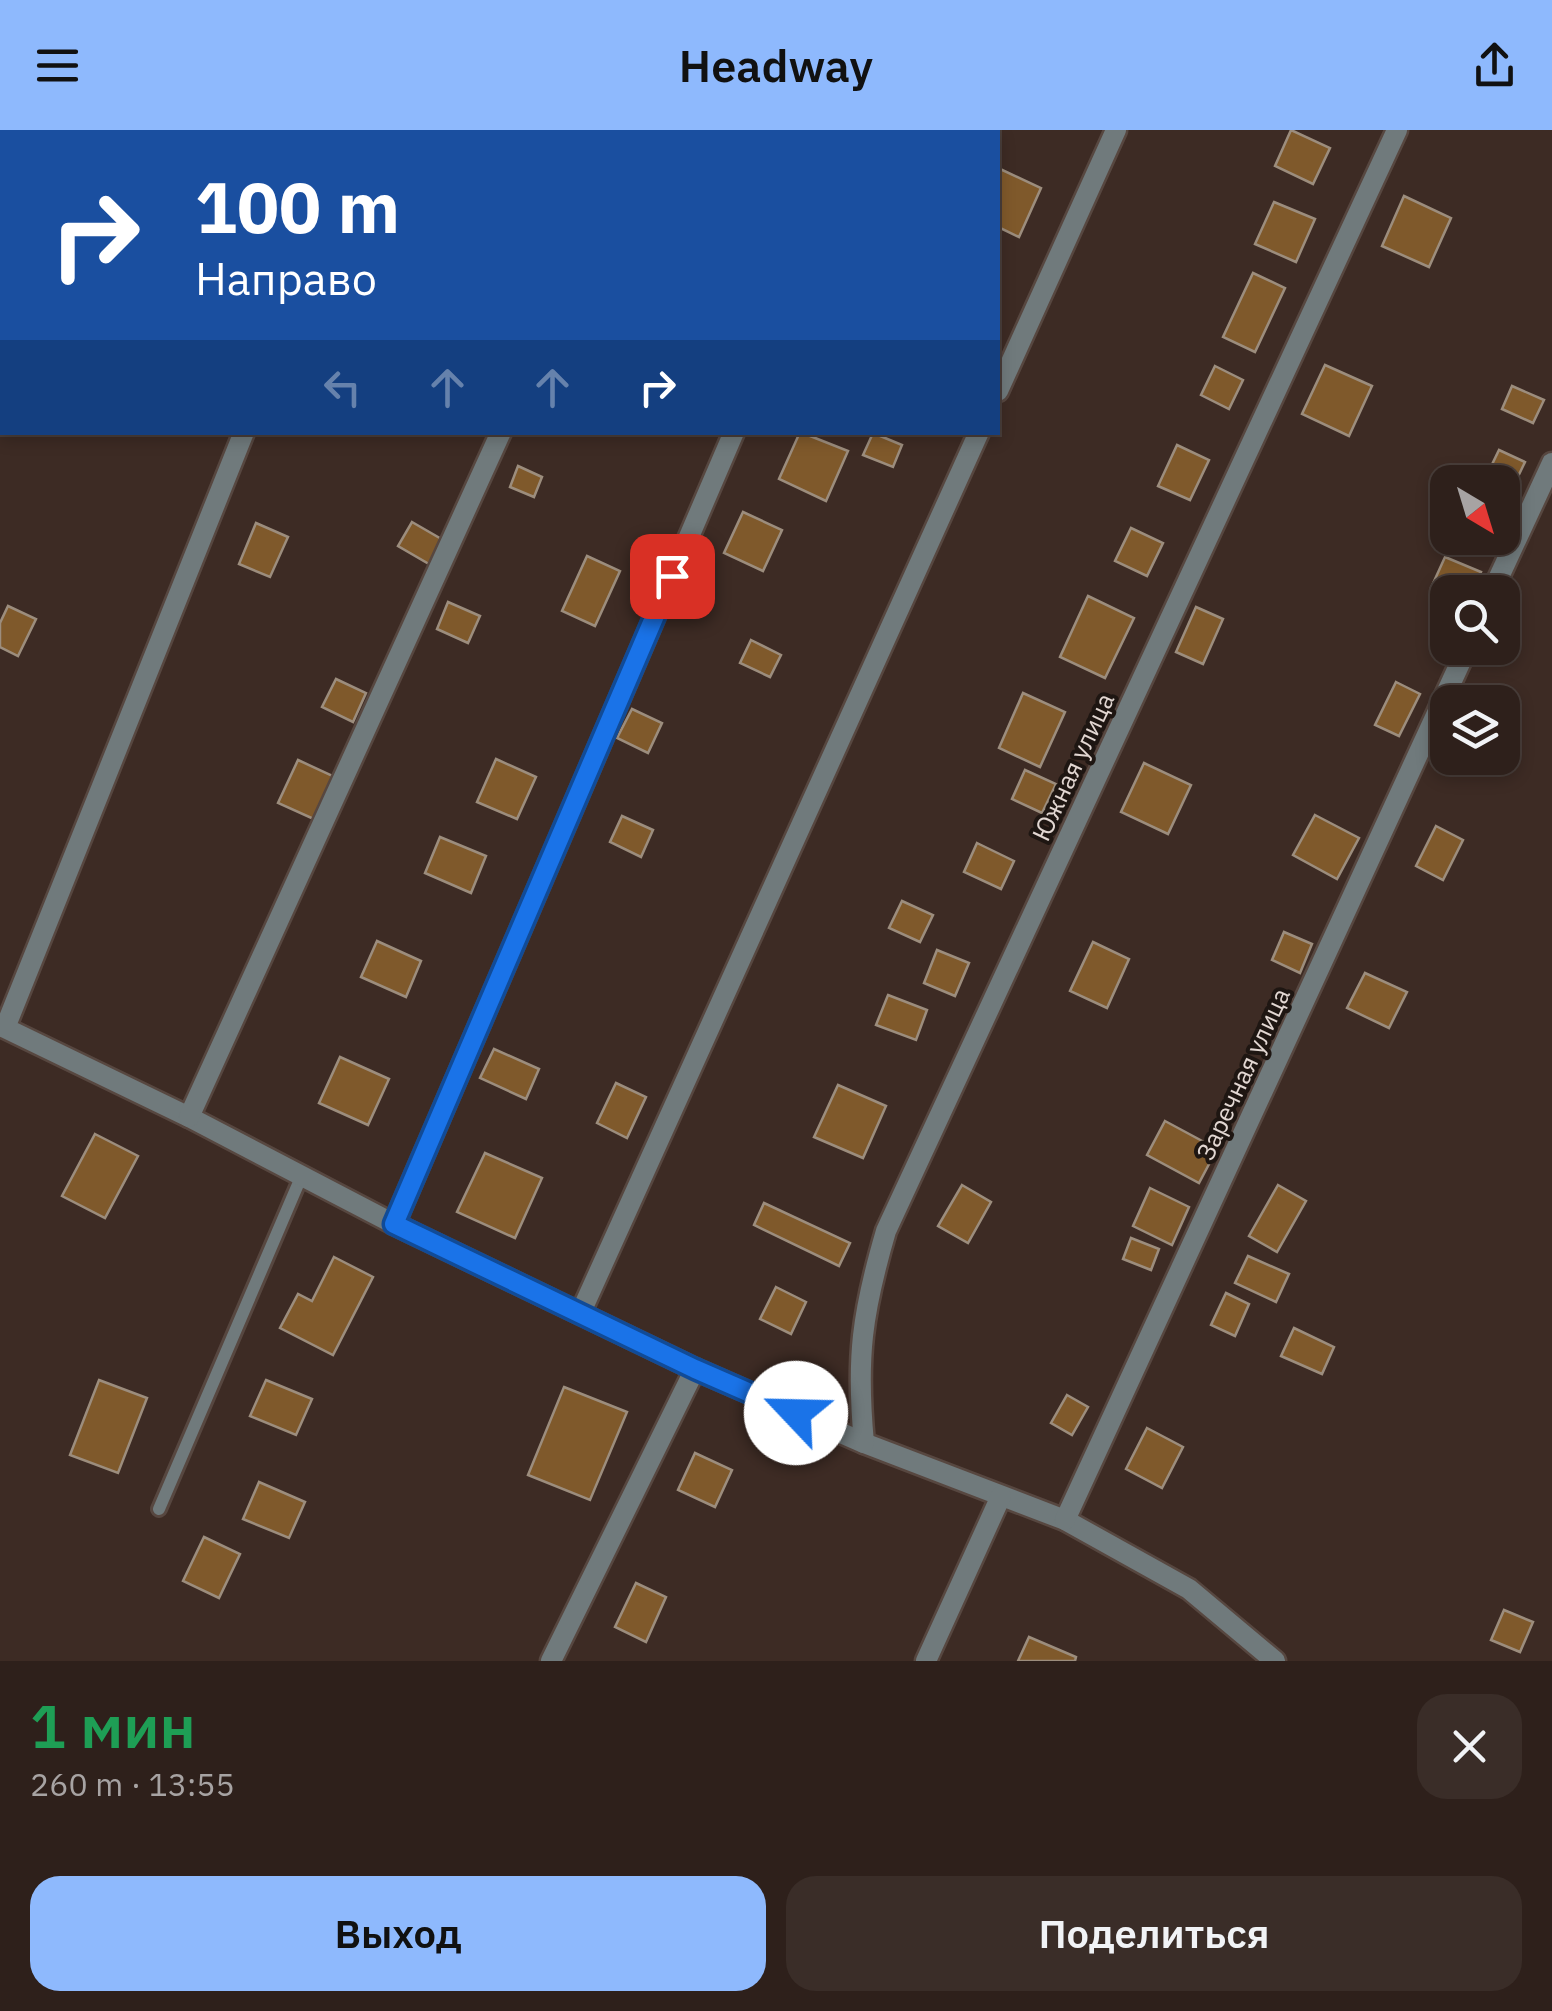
<!DOCTYPE html>
<html lang="ru">
<meta charset="utf-8">
<style>
body{margin:0;font-family:"IBM Plex Sans",sans-serif;background:#3a2d28;color:#f1f3f6;height:100vh;display:flex;flex-direction:column;font-size:38px;white-space:nowrap}
*{box-sizing:border-box;margin:0}
p{font-size:32px;color:#a7a3a3}
.icon{flex:none;width:55px;height:55px;fill:none;stroke:currentColor;stroke-width:2;stroke-linecap:round;stroke-linejoin:round}
.map{position:relative;height:1531px;overflow:hidden}
.drawer{display:flex;flex-direction:column;background:#2e201b;flex:1}
.drawer>*{flex:none}
.top-card{position:absolute;left:0px;top:0px;width:1000px;height:305px;box-shadow:0 5px 15px #0003,0 0 0 2px #493e3a;background:#1a4fa0;color:#fff;overflow:hidden}
.needle{width:65px;rotate:142deg}
.fabs{position:absolute;left:1430px;top:335px;display:grid;gap:20px}
.fabs a{display:grid;place-items:center;width:90px;height:90px;border-radius:20px;background:#2e201b;box-shadow:0 5px 15px #0003,0 0 0 2px #493e3a;font-size:50px}
.pin{position:absolute;display:grid;place-items:center;width:85px;height:85px;color:#fff;margin:-42px;border-radius:20px;box-shadow:0 5px 15px #0006}
.me{position:absolute;width:110px;margin:-55px;rotate:294deg;stroke-linejoin:round;filter:drop-shadow(0 0 8px #0008)}
.turn{display:flex;align-items:center;gap:35px;height:210px;padding:0 30px;font-size:45px}
.turn .icon{width:130px;height:130px;stroke-width:2.5}
.turn b{display:block;font-size:70px;line-height:85px}
.lanes{display:flex;align-items:center;height:95px;padding:0 30px;background:#0003;justify-content:center;gap:50px;direction:ltr}
.lanes .off{opacity:.35}
.round{display:grid;place-items:center;flex:none;width:105px;height:105px;border-radius:30px;background:#3a2d28}
.summary{display:flex;align-items:center;justify-content:space-between;height:170px;padding:0 30px}
h1{font-size:60px;font-weight:600;line-height:75px;color:#1e9e55}
.cta{display:flex;gap:20px;margin-top:auto;padding:20px 30px}
.cta a{flex:1;height:115px;border-radius:30px;background:#8eb9fd;color:#111;font-size:40px;font-weight:600;line-height:115px;text-align:center}
.cta a+a{background:#3a2d28;color:#f1f3f6}
header{display:flex;justify-content:space-between;align-items:center;height:130px;padding:0 30px;background:#8eb9fd;color:#111;font-size:45px;font-weight:600}
.map>svg:first-child{display:block}
.building{fill:#7f592b;stroke:#9c8d7d;stroke-width:2.5}
.lines{fill:none;stroke-linecap:round;stroke-linejoin:round}
.service-casing{stroke:#574740;stroke-width:18}
.minor-casing{stroke:#574740;stroke-width:25}
.service{stroke:#707a7c;stroke-width:12}
.minor{stroke:#707a7c;stroke-width:20}
.route-casing{stroke:#114b97;stroke-width:25}
.route{stroke:#1a73e8;stroke-width:18}
.labels{text-anchor:middle;stroke-width:8;stroke-linejoin:round;paint-order:stroke}
.street-label{font-size:25px;fill:#e2d7d2;stroke:#1e1612}
</style>
<header><svg class="icon" aria-label="menu" viewBox="0 0 24 24"><path d="M4 6h16M4 12h16M4 18h16"/></svg>Headway<svg class="icon" aria-label="share" viewBox="0 0 24 24"><path d="M12 15V3M7 8l5-5 5 5M5 13v7h14v-7"/></svg></header>
<div class="map">
<svg width="1552" height="1531" viewBox="0 0 1552 1531">
<rect width="100%" height="100%" fill="#3d2b24"/>
<!-- building -->
<g class="building">
<polygon points="1291,0 1330,18 1313,54 1275,36"/>
<polygon points="998,38 1041,58 1019,107 998,97"/>
<polygon points="1404,66 1451,88 1429,137 1382,116"/>
<polygon points="1274,72 1315,89 1296,132 1255,114"/>
<polygon points="1253,143 1285,158 1255,222 1223,207"/>
<polygon points="1325,235 1372,256 1349,306 1302,284"/>
<polygon points="1215,236 1243,250 1229,279 1201,265"/>
<polygon points="1512,256 1544,270 1533,293 1502,279"/>
<polygon points="800,302 848,321 826,371 779,349"/>
<polygon points="873,303 902,315 893,337 863,325"/>
<polygon points="1177,315 1209,330 1190,370 1158,356"/>
<polygon points="1499,320 1525,332 1512,359 1486,347"/>
<polygon points="518,336 542,347 534,367 510,357"/>
<polygon points="743,382 782,400 763,441 724,423"/>
<polygon points="412,392 443,410 429,434 398,416"/>
<polygon points="256,393 288,407 270,447 239,434"/>
<polygon points="1131,398 1163,413 1147,446 1115,431"/>
<polygon points="587,426 620,441 595,496 562,481"/>
<polygon points="1445,427 1481,442 1472,462 1448,462 1448,466 1431,458"/>
<polygon points="1088,466 1134,488 1105,548 1060,527"/>
<polygon points="448,472 480,486 468,513 437,499"/>
<polygon points="8,476 36,489 18,526 0,517 0,493"/>
<polygon points="1196,477 1223,489 1203,534 1176,522"/>
<polygon points="751,510 781,525 770,547 740,533"/>
<polygon points="336,549 366,563 353,592 322,577"/>
<polygon points="1396,552 1420,564 1399,606 1375,595"/>
<polygon points="1023,563 1065,582 1040,637 999,618"/>
<polygon points="632,579 662,593 648,623 617,608"/>
<polygon points="496,629 536,647 517,689 477,672"/>
<polygon points="298,630 335,647 316,690 278,673"/>
<polygon points="1144,633 1191,655 1168,704 1121,682"/>
<polygon points="1025,640 1056,654 1042,683 1012,669"/>
<polygon points="1315,685 1359,708 1337,749 1293,725"/>
<polygon points="622,686 653,700 641,727 610,712"/>
<polygon points="1436,696 1463,710 1443,750 1416,736"/>
<polygon points="440,707 486,726 471,763 425,743"/>
<polygon points="977,713 1014,731 1001,759 964,742"/>
<polygon points="902,771 933,785 920,812 889,798"/>
<polygon points="1284,802 1312,814 1300,843 1272,830"/>
<polygon points="377,811 421,831 406,867 361,847"/>
<polygon points="1093,812 1129,829 1107,878 1070,861"/>
<polygon points="937,820 969,833 955,866 924,853"/>
<polygon points="1365,843 1407,862 1389,898 1347,878"/>
<polygon points="888,865 927,880 916,910 876,895"/>
<polygon points="494,919 539,939 526,969 480,948"/>
<polygon points="340,927 389,949 368,995 319,973"/>
<polygon points="616,953 646,967 627,1008 597,993"/>
<polygon points="838,955 886,976 863,1028 814,1007"/>
<polygon points="1165,991 1217,1019 1199,1053 1147,1025"/>
<polygon points="95,1004 138,1026 105,1088 62,1066"/>
<polygon points="485,1023 542,1048 515,1108 457,1082"/>
<polygon points="962,1055 991,1072 968,1113 938,1096"/>
<polygon points="1278,1055 1306,1071 1277,1122 1249,1106"/>
<polygon points="1150,1058 1189,1077 1172,1115 1133,1096"/>
<polygon points="764,1073 850,1113 839,1136 754,1095"/>
<polygon points="1131,1108 1159,1119 1151,1140 1123,1129"/>
<polygon points="1248,1126 1289,1144 1276,1172 1235,1153"/>
<polygon points="334,1127 373,1147 333,1225 280,1198 298,1164 312,1171"/>
<polygon points="776,1157 806,1172 791,1204 760,1189"/>
<polygon points="1226,1163 1249,1174 1235,1206 1211,1195"/>
<polygon points="1294,1198 1334,1217 1322,1244 1281,1226"/>
<polygon points="99,1250 147,1268 118,1343 70,1325"/>
<polygon points="266,1250 312,1269 296,1305 250,1286"/>
<polygon points="564,1257 627,1282 590,1370 528,1345"/>
<polygon points="1067,1265 1088,1277 1072,1305 1051,1293"/>
<polygon points="1147,1298 1183,1317 1162,1358 1126,1339"/>
<polygon points="695,1323 732,1340 715,1377 678,1360"/>
<polygon points="259,1352 305,1372 289,1408 243,1389"/>
<polygon points="204,1407 240,1424 219,1468 183,1451"/>
<polygon points="636,1453 666,1467 646,1512 615,1497"/>
<polygon points="1504,1480 1533,1492 1520,1522 1491,1510"/>
<polygon points="1029,1507 1076,1527 1075,1531 1018,1531"/>
</g>
<g class="lines">
<defs>
<polyline id="service" points="159,1379 302,1045"/>
<g id="minor">
<polyline points="638,2 639,0"/>
<polyline points="863,2 864,0"/>
<polyline points="998,261 1116,0"/>
<polyline points="244,302 5,898 189,987 394,1094 695,1239 864,1313 1065,1390 1189,1459 1275,1531"/>
<polyline points="1492,462 1552,333"/>
<polyline points="189,987 501,302"/>
<polyline points="394,1094 734,302"/>
<polyline points="581,1182 979,302"/>
<path d="M864,1313c-8,-85 -2,-130 22,-212l511,-1101"/>
<polyline points="1065,1390 1467,518"/>
<polyline points="551,1531 695,1239"/>
<polyline points="926,1531 1001,1366"/>
</g>
</defs>
<!-- service casing -->
<use href="#service" class="service-casing"/>
<!-- minor casing -->
<use href="#minor" class="minor-casing"/>
<!-- service -->
<use href="#service" class="service"/>
<!-- minor -->
<use href="#minor" class="minor"/>
</g>
<g class="lines">
<defs>
<polyline id="route" points="672,446 394,1094 695,1239 796,1283"/>
</defs>
<!-- route casing -->
<use href="#route" class="route-casing"/>
<!-- route -->
<use href="#route" class="route"/>
</g>
<g class="labels">
<!-- street labels -->
<g class="street-label">
<text transform="translate(1073 637) rotate(-65)" y="9">Южная улица</text>
<text transform="translate(1243 944) rotate(-65)" y="9">Заречная улица</text>
</g>
</g>
</svg>
<div class="fabs">
<a><svg class="needle" viewBox="-14 -14 28 28"><path d="M0-13l5 13h-10z" fill="#e53935"/><path d="M0 13l5-13h-10z" fill="#a7a3a3"/></svg></a>
<a><svg class="icon" aria-label="search" viewBox="0 0 24 24"><circle cx="10" cy="10" r="6"/><path d="M15 15l6 6"/></svg></a>
<a><svg class="icon" aria-label="layers" viewBox="0 0 24 24"><path d="M12 4l9 5-9 5-9-5zM3 14l9 5 9-5"/></svg></a>
</div>
<div class="pin" style="left:672px;top:446px;background:#d93025"><svg class="icon" aria-label="arrive" viewBox="0 0 24 24"><path d="M6 21V4h12l-3 4 3 4H6"/></svg></div>
<svg class="me" style="left:796px;top:1283px" viewBox="-20 -20 40 40"><circle r="19" fill="#fff"/><path d="M0-13L10 11 0 6-10 11z" fill="#1a73e8"/></svg>
<div class="top-card">
<div class="turn"><svg class="icon" aria-label="right" viewBox="0 0 24 24"><path d="M7 20v-9h11M14 6l5 5-5 5"/></svg><div><b>100 m</b>Направо</div></div>
<div class="lanes"><svg class="icon off" aria-label="left" viewBox="0 0 24 24"><path d="M17 20v-9H6M10 6l-5 5 5 5"/></svg><svg class="icon off" aria-label="ahead" viewBox="0 0 24 24"><path d="M12 20V5M6 11l6-6 6 6"/></svg><svg class="icon off" aria-label="ahead" viewBox="0 0 24 24"><path d="M12 20V5M6 11l6-6 6 6"/></svg><svg class="icon" aria-label="right" viewBox="0 0 24 24"><path d="M7 20v-9h11M14 6l5 5-5 5"/></svg></div>
</div>
</div>
<section class="drawer">
<div class="summary"><div><h1>1 мин</h1><p>260 m · 13:55</p></div><a class="round"><svg class="icon" aria-label="close" viewBox="0 0 24 24"><path d="M6 6l12 12M18 6L6 18"/></svg></a></div>
<div class="cta"><a>Выход</a><a>Поделиться</a></div>
</section>
